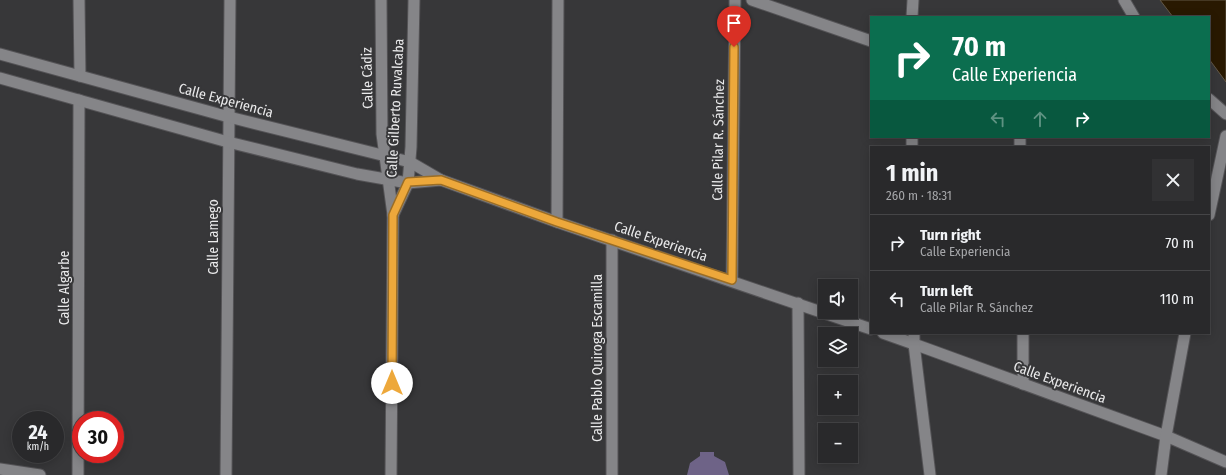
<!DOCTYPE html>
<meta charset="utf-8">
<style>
body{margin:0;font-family:"Fira Sans Condensed",sans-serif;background:#313133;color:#f1f3f6;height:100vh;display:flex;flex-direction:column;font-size:15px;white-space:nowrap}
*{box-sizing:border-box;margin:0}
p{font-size:13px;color:#a5a6a9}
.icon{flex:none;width:22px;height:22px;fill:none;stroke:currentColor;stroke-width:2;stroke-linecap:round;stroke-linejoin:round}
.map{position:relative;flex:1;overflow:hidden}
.details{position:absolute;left:870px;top:146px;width:340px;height:188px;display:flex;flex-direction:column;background:#29292b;border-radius:0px;box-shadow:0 2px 10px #0003,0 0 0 1px #454547}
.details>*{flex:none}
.guide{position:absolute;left:870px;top:16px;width:340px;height:122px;border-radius:0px;box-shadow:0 2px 10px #0003,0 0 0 1px #454547;background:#0b6e4f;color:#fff;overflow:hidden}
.controls{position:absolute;left:818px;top:279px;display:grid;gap:8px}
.controls a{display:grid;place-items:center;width:40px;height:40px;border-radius:0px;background:#29292b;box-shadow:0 2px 10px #0003,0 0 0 1px #454547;font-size:20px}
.speed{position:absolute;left:12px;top:411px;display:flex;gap:8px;font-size:20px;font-weight:700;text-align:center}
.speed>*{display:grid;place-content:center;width:52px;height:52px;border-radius:50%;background:#29292b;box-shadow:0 2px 10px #0003,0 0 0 1px #454547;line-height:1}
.speed small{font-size:10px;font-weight:400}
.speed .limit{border:6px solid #d22;background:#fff;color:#111}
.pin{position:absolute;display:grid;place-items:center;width:34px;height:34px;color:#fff;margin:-41px -17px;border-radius:50% 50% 50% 0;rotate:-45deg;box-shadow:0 0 4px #0007}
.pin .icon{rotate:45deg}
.me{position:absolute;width:44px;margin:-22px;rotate:0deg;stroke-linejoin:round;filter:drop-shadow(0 0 3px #0008)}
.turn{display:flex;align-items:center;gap:14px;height:84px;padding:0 16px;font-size:18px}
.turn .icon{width:52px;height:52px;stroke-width:2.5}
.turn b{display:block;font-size:28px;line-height:34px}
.lanes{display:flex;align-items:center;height:38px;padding:0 16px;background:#0003;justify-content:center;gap:20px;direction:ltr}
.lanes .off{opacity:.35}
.round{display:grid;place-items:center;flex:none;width:42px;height:42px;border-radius:0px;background:#313133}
.head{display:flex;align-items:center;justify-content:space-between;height:68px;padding:0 16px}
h1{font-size:24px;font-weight:700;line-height:30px}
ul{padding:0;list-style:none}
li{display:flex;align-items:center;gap:12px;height:56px;padding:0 16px;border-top:1px solid #454547}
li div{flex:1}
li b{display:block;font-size:15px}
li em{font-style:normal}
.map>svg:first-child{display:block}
.water{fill:#291901;stroke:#635847}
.building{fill:#6e6387}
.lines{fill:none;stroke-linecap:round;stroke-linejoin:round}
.pedestrian-casing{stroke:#545356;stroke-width:13}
.minor-casing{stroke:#545356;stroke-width:13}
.tertiary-casing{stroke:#545356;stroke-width:13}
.pedestrian{stroke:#858588;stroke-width:11}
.minor{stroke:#858588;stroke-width:11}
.tertiary{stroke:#858588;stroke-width:11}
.route-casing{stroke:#9a6d26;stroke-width:10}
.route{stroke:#eda83b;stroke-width:7}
.labels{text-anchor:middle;stroke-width:4;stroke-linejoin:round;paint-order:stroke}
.street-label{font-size:14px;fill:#eaeaeb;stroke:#373739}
</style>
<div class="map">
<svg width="1226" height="475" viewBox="0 0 1226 475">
<rect width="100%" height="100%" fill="#373739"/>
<!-- water -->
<polygon class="water" points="1160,0 1226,0 1226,82 1209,59 1209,17 1173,17"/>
<!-- building -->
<polygon class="building" points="700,452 714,452 714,456 725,462 729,475 687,475 690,463 700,456"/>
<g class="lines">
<defs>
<g id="pedestrian">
<polyline points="912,137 912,147"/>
<polyline points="914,333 914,344"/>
</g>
<g id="minor">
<polyline points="79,0 80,76"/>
<polyline points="381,0 382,134 393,215 391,475"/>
<polyline points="752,0 871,41"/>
<polyline points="1124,0 1134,17"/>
<polyline points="912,17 913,0"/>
<polyline points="1209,99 1226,114"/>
<polyline points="1020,137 1020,147"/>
<polyline points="393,215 408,183 411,147 414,0"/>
<polyline points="1209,215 1226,136"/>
<polyline points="557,222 558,0"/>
<polyline points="732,280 735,0"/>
<polyline points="798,303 799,475"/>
<polyline points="1023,333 1023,384"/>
<polyline points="914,344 1166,436 1226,462"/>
<polyline points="0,469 40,475"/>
<polyline points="78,475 79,100"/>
<polyline points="226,475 230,0"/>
<polyline points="612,475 612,240"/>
<polyline points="1161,475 1166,436 1185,333"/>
</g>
<g id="tertiary">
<polyline points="0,54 229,117 410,162 441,180 557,222 871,329"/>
<polyline points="0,78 228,142 357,174 408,183 441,180"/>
<polyline points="883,333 914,344 930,475"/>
</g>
</defs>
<!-- pedestrian casing -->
<use href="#pedestrian" class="pedestrian-casing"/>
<!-- minor casing -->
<use href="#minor" class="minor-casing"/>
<!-- tertiary casing -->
<use href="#tertiary" class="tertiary-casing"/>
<!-- pedestrian -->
<use href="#pedestrian" class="pedestrian"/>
<!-- minor -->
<use href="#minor" class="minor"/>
<!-- tertiary -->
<use href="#tertiary" class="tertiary"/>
</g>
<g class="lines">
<defs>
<polyline id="route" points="392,383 393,215 408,182 441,180 557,222 732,280 734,47"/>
</defs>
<!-- route casing -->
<use href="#route" class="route-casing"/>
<!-- route -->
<use href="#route" class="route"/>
</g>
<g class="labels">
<!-- street labels -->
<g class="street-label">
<text transform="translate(367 78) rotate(-91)" y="5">Calle Cádiz</text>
<text transform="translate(226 100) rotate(15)" y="5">Calle Experiencia</text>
<text transform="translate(395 108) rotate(-87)" y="5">Calle Gilberto Ruvalcaba</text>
<text transform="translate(718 140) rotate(-89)" y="5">Calle Pilar R. Sánchez</text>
<text transform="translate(213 237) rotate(-90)" y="5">Calle Lamego</text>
<text transform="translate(661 241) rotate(19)" y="5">Calle Experiencia</text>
<text transform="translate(64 288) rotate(-90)" y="5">Calle Algarbe</text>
<text transform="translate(597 358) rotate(-90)" y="5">Calle Pablo Quiroga Escamilla</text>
<text transform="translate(1060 382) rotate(20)" y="5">Calle Experiencia</text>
</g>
</g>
</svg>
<div class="controls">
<a><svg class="icon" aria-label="sound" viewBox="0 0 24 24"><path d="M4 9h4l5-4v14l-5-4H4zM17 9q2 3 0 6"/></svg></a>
<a><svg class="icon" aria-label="layers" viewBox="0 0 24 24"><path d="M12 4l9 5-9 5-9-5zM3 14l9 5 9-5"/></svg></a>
<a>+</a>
<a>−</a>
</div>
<div class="speed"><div>24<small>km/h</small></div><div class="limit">30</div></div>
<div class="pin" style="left:734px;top:47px;background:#d93025"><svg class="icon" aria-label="arrive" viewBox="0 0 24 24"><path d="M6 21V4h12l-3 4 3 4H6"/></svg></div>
<svg class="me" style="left:392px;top:383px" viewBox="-20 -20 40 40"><circle r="19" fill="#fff"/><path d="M0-13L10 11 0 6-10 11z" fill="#eda83b"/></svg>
<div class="guide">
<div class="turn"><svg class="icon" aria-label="right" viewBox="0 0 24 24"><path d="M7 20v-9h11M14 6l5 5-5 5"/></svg><div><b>70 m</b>Calle Experiencia</div></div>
<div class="lanes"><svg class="icon off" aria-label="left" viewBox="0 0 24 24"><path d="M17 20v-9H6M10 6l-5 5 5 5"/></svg><svg class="icon off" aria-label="ahead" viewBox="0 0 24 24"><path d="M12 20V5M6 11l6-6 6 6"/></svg><svg class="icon" aria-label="right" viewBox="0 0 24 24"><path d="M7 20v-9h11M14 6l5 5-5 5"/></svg></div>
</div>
<section class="details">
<div class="head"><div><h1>1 min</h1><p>260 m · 18:31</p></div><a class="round"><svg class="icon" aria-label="close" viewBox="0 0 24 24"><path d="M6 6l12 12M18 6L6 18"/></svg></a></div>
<ul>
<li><svg class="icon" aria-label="right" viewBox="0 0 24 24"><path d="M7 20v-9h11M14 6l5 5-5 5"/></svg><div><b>Turn right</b><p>Calle Experiencia</p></div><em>70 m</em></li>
<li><svg class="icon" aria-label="left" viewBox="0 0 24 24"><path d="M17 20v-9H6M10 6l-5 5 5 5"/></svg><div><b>Turn left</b><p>Calle Pilar R. Sánchez</p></div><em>110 m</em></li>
</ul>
</section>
</div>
